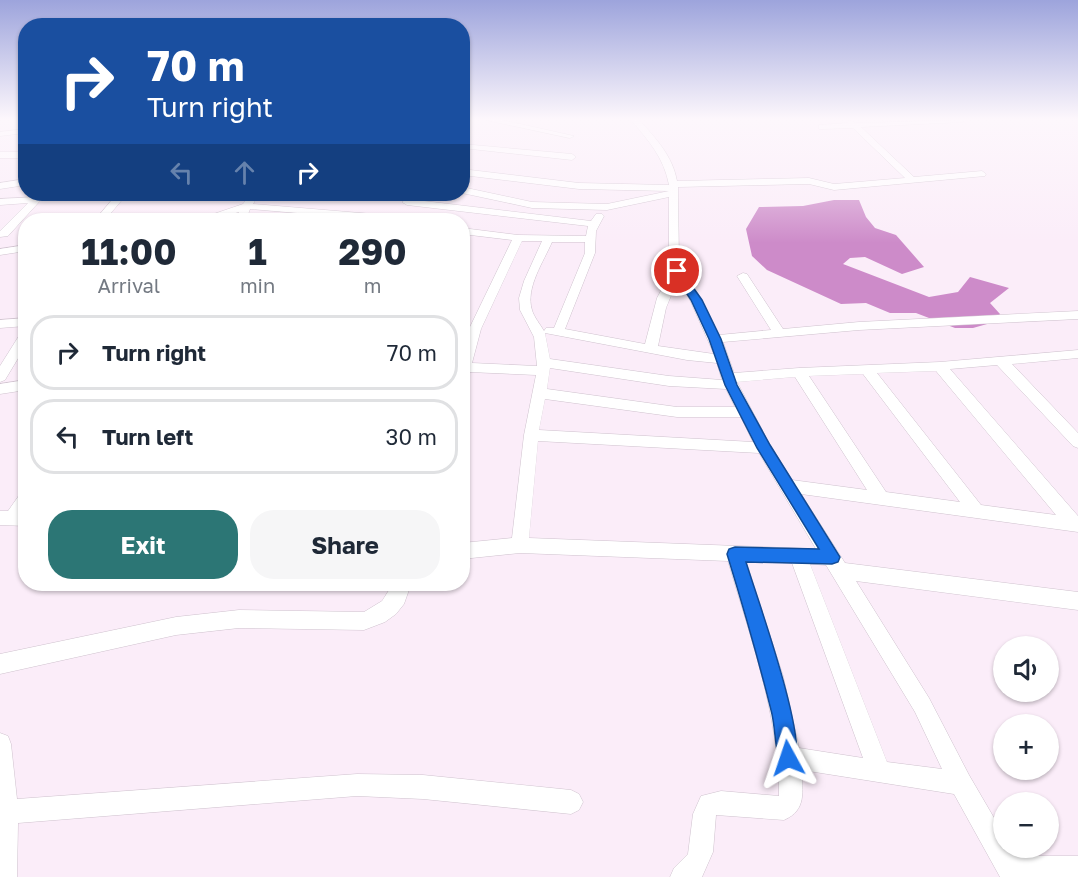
<!DOCTYPE html>
<meta charset="utf-8">
<style>
body{margin:0;font-family:"Golos Text",sans-serif;background:#f6f6f7;color:#1f2937;height:100vh;display:flex;flex-direction:column;font-size:22px;white-space:nowrap}
*{box-sizing:border-box;margin:0}
p{font-size:20px;color:#747a83}
.icon{flex:none;width:33px;height:33px;fill:none;stroke:currentColor;stroke-width:2;stroke-linecap:round;stroke-linejoin:round}
.map{position:relative;flex:1;overflow:hidden}
.panel{position:absolute;left:18px;top:213px;width:452px;height:378px;display:flex;flex-direction:column;background:#fff;border-radius:24px;box-shadow:0 2px 4px #0004}
.panel>*{flex:none}
.top-card{position:absolute;left:18px;top:18px;width:452px;height:183px;border-radius:24px;box-shadow:0 2px 4px #0004;background:#1a4fa0;color:#fff;overflow:hidden}
.buttons{position:absolute;left:993px;top:636px;display:grid;gap:12px}
.buttons a{display:grid;place-items:center;width:66px;height:66px;border-radius:50%;background:#fff;box-shadow:0 2px 4px #0004;font-size:30px}
.pin{position:absolute;display:grid;place-items:center;width:51px;height:51px;color:#fff;margin:-26px;border:3px solid #fff;border-radius:50%;box-shadow:0 2px 6px #0007}
.me{position:absolute;width:66px;margin:-33px;rotate:355deg;stroke-linejoin:round;filter:drop-shadow(0 0 4px #0008)}
.turn{display:flex;align-items:center;gap:21px;height:126px;padding:0 30px;font-size:27px}
.turn .icon{width:78px;height:78px;stroke-width:2.5}
.turn b{display:block;font-size:42px;line-height:51px}
.lanes{display:flex;align-items:center;height:57px;padding:0 30px;background:#0003;justify-content:center;gap:30px;direction:ltr}
.lanes .off{opacity:.35}
.eta{display:flex;justify-content:space-evenly;align-items:center;height:102px;text-align:center}
.eta b{font-size:36px;font-weight:700;line-height:42px}
.primary-button{display:flex;gap:12px;margin-top:auto;padding:12px 30px}
.primary-button a{flex:1;height:69px;border-radius:24px;background:#2c7675;color:#fff;font-size:24px;font-weight:700;line-height:69px;text-align:center}
.primary-button a+a{background:#f6f6f7;color:#1f2937}
ul{padding:0;list-style:none}
li{display:flex;align-items:center;gap:18px;height:75px;margin:0 12px 9px;padding:0 18px;border:3px solid #e0e1e3;border-radius:24px}
li div{flex:1}
li b{display:block;font-size:22px}
li em{font-style:normal}
.map>svg:first-child{display:block}
.water{fill:#cd8bc9}
.lines{fill:none;stroke-linecap:round;stroke-linejoin:round}
.minor-casing{stroke:#cfc2ce;stroke-width:1}
.minor{fill:#fff;fill-rule:evenodd}
.route{fill:#1a73e8;stroke:#114b97;stroke-width:1.5}
</style>
<div class="map">
<svg width="1078" height="877" viewBox="0 0 1078 877">
<rect width="100%" height="100%" fill="#fbedf9"/>
<!-- water -->
<polygon class="water" points="834,200 859,200 866,217 875,228 896,235 924,267 902,274 865,257 850,258 843,264 929,297 958,292 970,277 1009,288 990,303 1000,314 994,322 973,328 955,328 916,313 890,313 866,303 841,304 767,270 752,256 746,229 759,207 803,206"/>
<g class="lines">
<defs>
<g id="minor">
<polygon points="462,120 470,120 462,125"/>
<polygon points="486,120 502,120 574,136 570,138"/>
<path d="M631,120h8c17,18 34,37 38,61l132,-3 25,6 71,-6 -52,-50 -31,1h-3v-4l29,-2 1,-3 7,3 110,-3 -4,2 -101,5 53,50 68,-6 4,3 -1,2 -151,14 -25,-6 -131,3 1,76 40,72 52,-5 -34,-54 6,-3 4,1 36,55 76,-7 219,-11v8l-219,11 -136,12 11,31 65,-5 141,-6 138,-12v8l-66,6 66,69v15l-5,-2 -76,-81 -47,4 128,147v16l-277,-38 44,69 233,29v18l-222,-29 73,117 40,77 35,60v13h7l5,8h62v21h-78l-46,-83 -152,-24c0,22 5,40 -18,50l-68,-5 -3,37 -11,25h-32l4,-9 14,-14 5,-40 8,-18 20,-5 58,5c0,-82 -28,-157 -51,-235l-208,-8 -58,6v-16l50,-5 12,-103 12,-60 -67,-3 -2,5 -5,2v-27l7,-23 43,-89 -50,-6v-6l56,7 68,1 2,-10 -181,-21 -5,-3 5,-3 184,22 5,-7h6l2,2 -8,15 -1,22 -30,76 80,15 12,-46 15,-28 -3,-7v-66l-62,13 -75,-2 -70,-15v-6l70,15 75,2 62,-13 -90,-2 -117,-14v-6l117,14 90,2c-5,-27 -20,-44 -38,-65zM522,241h20l-18,40 -5,17 1,12 14,27 3,29 -65,-3 9,-34zM552,242h33v11l-31,75h-8l-2,3c-4,-7 -10,-14 -12,-21 -7,-22 12,-49 20,-68zM678,279l12,21 24,54 -56,-8 8,-38zM545,333l142,27 30,3 5,17 -53,-4 -119,-17zM550,368l119,18 57,3 9,18h-58l-130,-18zM936,371l120,144 -75,-10 -104,-132zM863,374l97,128 -74,-10 -77,-116zM795,377l72,113 -75,-10 -22,-35 -33,-63zM545,399l132,18h64l12,25 -214,-12zM538,441l221,12 57,96 -287,-11zM746,561l46,2 71,195 -64,-10 -16,-72zM810,564l16,1 89,147 27,57 -55,-7z"/>
<polygon points="26,129 26,133 0,136 0,132"/>
<polygon points="462,144 572,154 576,157 572,160 462,148"/>
<rect x="0" y="152" width="26" height="6"/>
<polygon points="26,179 26,185 0,189 0,183"/>
<polygon points="117,194 127,194 105,220 95,220"/>
<polygon points="250,194 259,194 253,204 396,216 401,219 379,220 250,209 246,220 236,220 239,212 210,220 196,220 243,204"/>
<polygon points="36,197 41,200 39,202 8,236 0,237 0,231 28,203 0,205 0,199"/>
<polygon points="26,245 26,251 0,255 0,249"/>
<polygon points="26,318 26,326 0,328 0,320"/>
<polygon points="26,330 26,345 5,380 0,382 0,366 22,331"/>
<polygon points="26,380 26,390 0,394 0,384"/>
<polygon points="26,493 26,526 0,525 0,511 8,511 20,494"/>
<polygon points="393,584 411,584 404,604 396,614 385,622 364,630 239,628 176,635 0,674 0,654 176,617 239,610 364,612 382,601"/>
<polygon points="0,733 8,736 11,744 17,799 357,774 423,775 571,790 579,794 583,802 579,810 571,814 423,799 357,796 18,823 17,877 0,877"/>
</g>
</defs>
<!-- minor casing -->
<use href="#minor" class="minor-casing"/>
<!-- minor -->
<use href="#minor" class="minor"/>
</g>
<!-- sky -->
<linearGradient id="sky" x2="0" y2="1"><stop stop-color="#9da4dc"/><stop offset="0.49" stop-color="#fdf7fc"/><stop offset="1" stop-color="#fdf7fc" stop-opacity="0"/></linearGradient>
<rect width="1078" height="243" fill="url(#sky)"/>
<!-- route -->
<path class="route" d="M673,269h7l22,31 19,39 16,46 33,60 70,112 -2,5 -6,2 -86,-2c11,36 61,174 49,203l-7,3 -7,-3c-7,-17 -5,-37 -10,-55 -13,-52 -28,-104 -44,-156l2,-5 6,-2 84,2 -62,-101 -32,-63 -16,-46 -18,-39 -19,-29z"/>
</svg>
<div class="buttons">
<a><svg class="icon" aria-label="sound" viewBox="0 0 24 24"><path d="M4 9h4l5-4v14l-5-4H4zM17 9q2 3 0 6"/></svg></a>
<a>+</a>
<a>−</a>
</div>
<div class="pin" style="left:677px;top:271px;background:#d93025"><svg class="icon" aria-label="arrive" viewBox="0 0 24 24"><path d="M6 21V4h12l-3 4 3 4H6"/></svg></div>
<svg class="me" style="left:788px;top:758px" viewBox="-20 -20 40 40"><path d="M0-17L14 15 0 8-14 15z" fill="#1a73e8" stroke="#fff" stroke-width="4"/></svg>
<div class="top-card">
<div class="turn"><svg class="icon" aria-label="right" viewBox="0 0 24 24"><path d="M7 20v-9h11M14 6l5 5-5 5"/></svg><div><b>70 m</b>Turn right</div></div>
<div class="lanes"><svg class="icon off" aria-label="left" viewBox="0 0 24 24"><path d="M17 20v-9H6M10 6l-5 5 5 5"/></svg><svg class="icon off" aria-label="ahead" viewBox="0 0 24 24"><path d="M12 20V5M6 11l6-6 6 6"/></svg><svg class="icon" aria-label="right" viewBox="0 0 24 24"><path d="M7 20v-9h11M14 6l5 5-5 5"/></svg></div>
</div>
<section class="panel">
<div class="eta">
<div><b>11:00</b><p>Arrival</p></div>
<div><b>1</b><p>min</p></div>
<div><b>290</b><p>m</p></div>
</div>
<ul>
<li><svg class="icon" aria-label="right" viewBox="0 0 24 24"><path d="M7 20v-9h11M14 6l5 5-5 5"/></svg><div><b>Turn right</b></div><em>70 m</em></li>
<li><svg class="icon" aria-label="left" viewBox="0 0 24 24"><path d="M17 20v-9H6M10 6l-5 5 5 5"/></svg><div><b>Turn left</b></div><em>30 m</em></li>
</ul>
<div class="primary-button"><a>Exit</a><a>Share</a></div>
</section>
</div>
